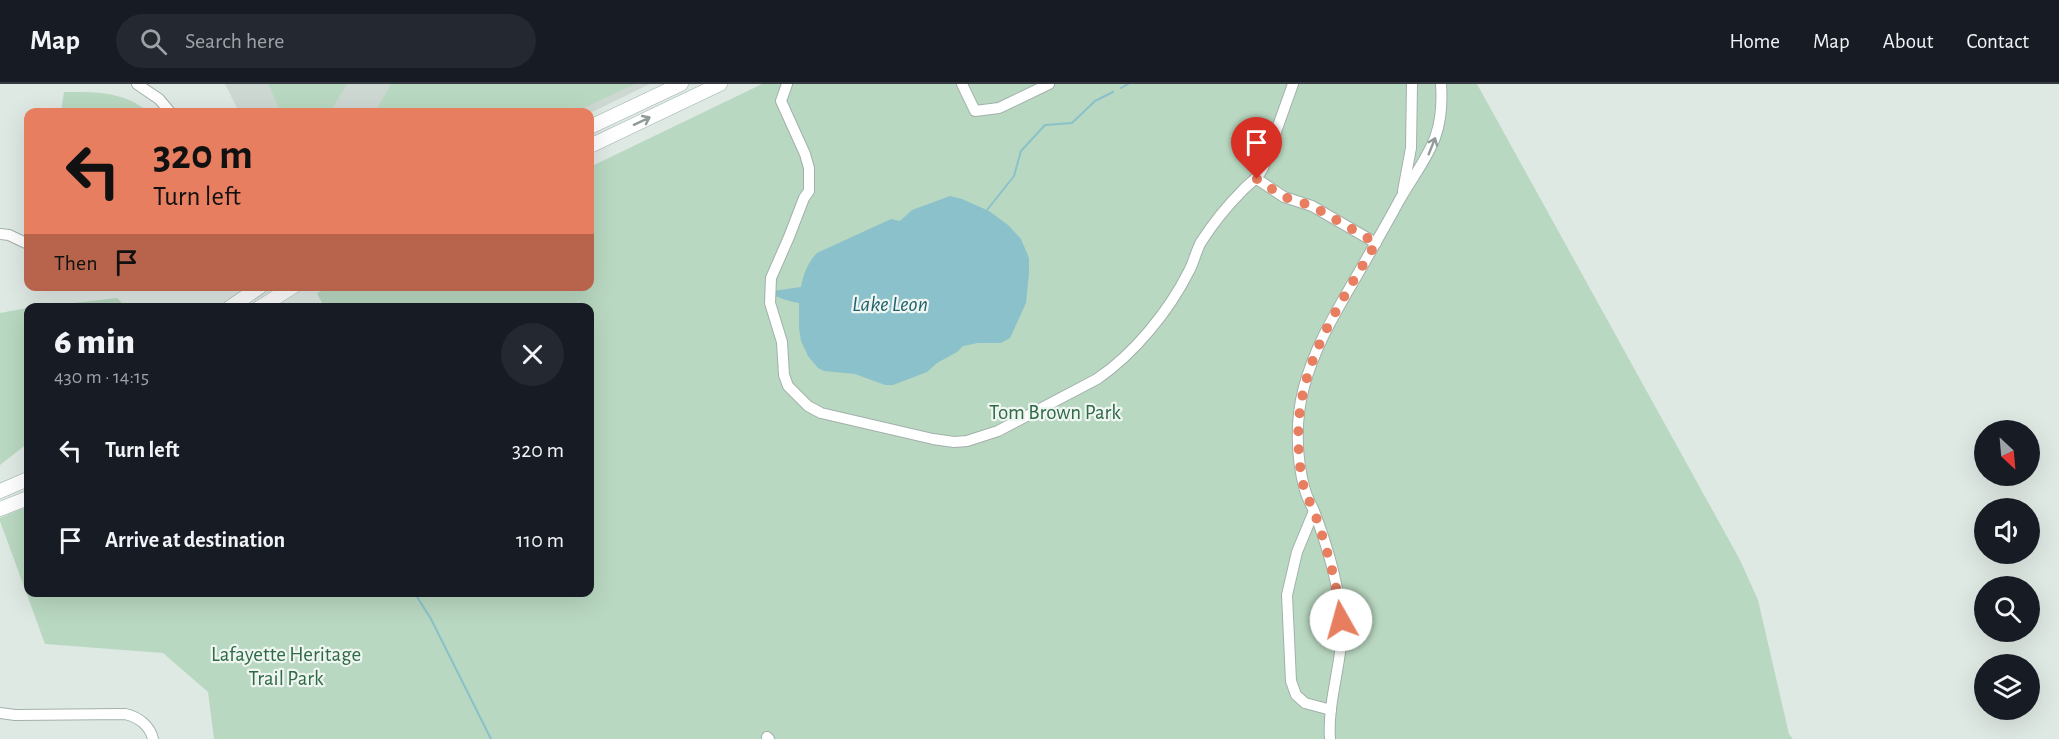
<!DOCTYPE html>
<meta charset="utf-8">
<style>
body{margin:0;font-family:"Alegreya Sans",sans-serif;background:#242831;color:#f1f3f6;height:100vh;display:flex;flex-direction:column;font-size:22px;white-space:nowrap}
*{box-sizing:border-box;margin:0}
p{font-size:20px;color:#9ea1a6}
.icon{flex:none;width:33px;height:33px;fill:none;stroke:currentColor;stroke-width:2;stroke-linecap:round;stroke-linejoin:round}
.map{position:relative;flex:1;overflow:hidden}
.side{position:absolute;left:24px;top:219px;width:570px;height:294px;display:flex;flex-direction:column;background:#171b24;border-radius:12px;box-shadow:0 6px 24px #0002}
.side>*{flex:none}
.hud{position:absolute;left:24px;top:24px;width:570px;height:183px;border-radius:12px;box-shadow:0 6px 24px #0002;background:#e67e5f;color:#111;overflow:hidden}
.needle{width:39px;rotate:154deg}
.controls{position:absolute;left:1974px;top:336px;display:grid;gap:12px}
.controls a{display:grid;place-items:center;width:66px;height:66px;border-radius:50%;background:#171b24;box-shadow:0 6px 24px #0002;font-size:30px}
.pin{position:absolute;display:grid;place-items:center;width:51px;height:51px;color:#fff;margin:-62px -26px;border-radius:50% 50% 50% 0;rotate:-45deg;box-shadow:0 0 6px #0007}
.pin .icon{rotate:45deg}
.me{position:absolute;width:66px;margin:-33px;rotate:353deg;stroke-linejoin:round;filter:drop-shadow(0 0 4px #0008)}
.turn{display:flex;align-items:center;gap:21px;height:126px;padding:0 30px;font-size:27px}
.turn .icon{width:78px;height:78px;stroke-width:2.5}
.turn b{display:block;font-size:42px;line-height:51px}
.then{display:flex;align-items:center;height:57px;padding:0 30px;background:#0003;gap:12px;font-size:22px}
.round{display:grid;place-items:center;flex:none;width:63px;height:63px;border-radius:32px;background:#242831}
.headline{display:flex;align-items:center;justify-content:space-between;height:102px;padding:0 30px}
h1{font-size:36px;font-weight:800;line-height:45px}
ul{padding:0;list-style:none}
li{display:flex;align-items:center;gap:18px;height:90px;padding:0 30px}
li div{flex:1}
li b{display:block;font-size:22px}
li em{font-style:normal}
header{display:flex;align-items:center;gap:36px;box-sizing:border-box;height:84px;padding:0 30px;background:#171b24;border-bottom:2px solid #363941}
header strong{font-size:28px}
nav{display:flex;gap:33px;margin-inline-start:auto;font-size:21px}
.search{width:420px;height:54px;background:#242831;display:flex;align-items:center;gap:15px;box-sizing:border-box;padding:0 21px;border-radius:33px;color:#9ea1a6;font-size:22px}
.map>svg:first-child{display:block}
.built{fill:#cdd8d3}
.green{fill:#b9d8c1}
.water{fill:#8ac1ca}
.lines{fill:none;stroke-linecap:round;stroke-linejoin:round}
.stream{stroke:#8ac1ca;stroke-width:2}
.street-casing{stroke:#a2b0ab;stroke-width:12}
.secondary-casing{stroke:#9fb3ac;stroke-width:15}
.street{stroke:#fff;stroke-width:10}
.secondary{stroke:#fff;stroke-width:14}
.oneway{stroke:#909b98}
.route{stroke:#e67e5f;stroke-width:10;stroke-dasharray:0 18}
.labels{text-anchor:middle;stroke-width:4.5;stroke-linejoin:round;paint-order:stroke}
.park-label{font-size:21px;fill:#2f6a45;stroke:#eff6f2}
.water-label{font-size:22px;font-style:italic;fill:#21626d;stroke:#eff6f2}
</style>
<header>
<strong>Map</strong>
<div class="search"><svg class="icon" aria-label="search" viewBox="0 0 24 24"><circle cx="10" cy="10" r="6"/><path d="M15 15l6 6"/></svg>Search here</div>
<nav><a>Home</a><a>Map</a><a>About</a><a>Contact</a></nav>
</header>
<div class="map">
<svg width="2059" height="655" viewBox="0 0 2059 655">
<rect width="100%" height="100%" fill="#dfe9e4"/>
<!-- built -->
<polygon class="built" points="225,0 650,0 590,29 239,28"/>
<!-- green -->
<g class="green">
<polygon points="268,0 347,0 330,28 281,28"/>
<polygon points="391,0 635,0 575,28 375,28"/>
<polygon points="762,0 1477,0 1740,476 1758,516 1789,650 1793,655 214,655 208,608 163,569 45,560 0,437 0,434 28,422 28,508 590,508 590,224 324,223 317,209 331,202 590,202 590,83"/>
<path d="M64,8c33,0 58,-1 85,20h-88z"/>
<polygon points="117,214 126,223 38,223"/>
<polygon points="28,224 28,359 0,381 0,229"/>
</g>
<!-- water -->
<path class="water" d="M950,112l12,3 27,12 19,14 13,14 8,19v15l-3,30 -16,35 -9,5h-23l-15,3 -6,6 -20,11 -10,9 -34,13h-8l-30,-11 -31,-3 -6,-3 -10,-12 -7,-15 -2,-13v-25c-12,-1 -22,-8 -34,-9v-2l36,-5c2,-12 7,-25 16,-34l74,-34 9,2 12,-11z"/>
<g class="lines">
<!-- stream -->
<g class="stream">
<polyline points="1121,4 1128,0"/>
<polyline points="987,126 1014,92 1021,67 1045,41 1072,39 1095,17 1113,8"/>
<polyline points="414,508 431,535 491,655"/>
</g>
<defs>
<g id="street">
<polyline points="137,0 159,15 170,28"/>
<path d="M787,0l-6,17 24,53 4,14v23l-5,7 -15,39 -18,41 -1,25 12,39 2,33 4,11 20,20 13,7 112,26 21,3 13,-1 31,-10 99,-52c37,-25 72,-68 92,-108 5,-9 7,-20 12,-29 11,-17 26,-36 41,-51 8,-9 15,-11 21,-23l30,-84"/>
<polyline points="962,0 975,27 999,24 1049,0"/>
<polyline points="1257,95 1284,113 1312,122 1376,159"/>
<polyline points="1403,107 1411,64 1412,0"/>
<polyline points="0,150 9,151 28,160"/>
<polyline points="1314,427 1297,468 1287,511 1291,597 1296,611 1305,619 1331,626"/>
<path d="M0,629l15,2 110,-1c14,3 25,12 28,25"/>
<polyline points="767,653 769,655"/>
<path d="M1330,655c-3,-41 15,-81 11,-122 -3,-36 -14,-72 -27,-106 -3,-7 -7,-13 -9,-21 -9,-32 -10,-70 -1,-103 10,-38 29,-70 48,-103 16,-28 32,-55 47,-83 26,-45 46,-61 42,-117"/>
</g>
<g id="secondary">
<polyline points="590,43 681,0"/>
<polyline points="590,62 720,0"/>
<polyline points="229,224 261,202"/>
<polyline points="259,224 294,202"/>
<polyline points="0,407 28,395"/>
<polyline points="0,425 28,414"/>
</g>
</defs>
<!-- street casing -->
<use href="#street" class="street-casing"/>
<!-- secondary casing -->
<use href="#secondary" class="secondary-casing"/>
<!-- street -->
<use href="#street" class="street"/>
<!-- secondary -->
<use href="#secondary" class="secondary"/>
</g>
<!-- one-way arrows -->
<defs><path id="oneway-shaft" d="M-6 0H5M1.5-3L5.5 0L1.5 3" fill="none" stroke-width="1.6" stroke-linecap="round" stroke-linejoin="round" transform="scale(1.5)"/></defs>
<g class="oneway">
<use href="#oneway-shaft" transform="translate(642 37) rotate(-25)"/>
<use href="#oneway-shaft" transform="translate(1432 62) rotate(-68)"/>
</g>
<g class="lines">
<!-- route -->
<path class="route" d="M1257,95l27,18 28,9 64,37c-39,67 -84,128 -77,210 1,13 2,28 7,40 2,7 7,14 9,21 12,35 22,69 26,106"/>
</g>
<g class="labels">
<!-- park labels -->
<g class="park-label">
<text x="1055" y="335">Tom Brown Park</text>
<text x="286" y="577">Lafayette Heritage<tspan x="286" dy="24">Trail Park</tspan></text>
</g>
<!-- water labels -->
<g class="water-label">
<text x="890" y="227">Lake Leon</text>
</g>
</g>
</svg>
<div class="controls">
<a><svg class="needle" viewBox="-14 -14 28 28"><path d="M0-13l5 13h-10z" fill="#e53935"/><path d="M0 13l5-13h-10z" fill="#9ea1a6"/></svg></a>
<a><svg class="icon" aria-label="sound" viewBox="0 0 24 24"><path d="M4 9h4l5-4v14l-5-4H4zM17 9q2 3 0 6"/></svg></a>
<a><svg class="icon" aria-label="search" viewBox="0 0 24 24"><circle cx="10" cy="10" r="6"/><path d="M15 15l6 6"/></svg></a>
<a><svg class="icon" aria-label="layers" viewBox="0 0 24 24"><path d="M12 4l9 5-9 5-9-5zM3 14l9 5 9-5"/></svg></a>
</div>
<div class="pin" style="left:1257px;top:95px;background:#d93025"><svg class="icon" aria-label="arrive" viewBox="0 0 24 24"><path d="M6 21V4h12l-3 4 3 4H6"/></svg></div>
<svg class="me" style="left:1341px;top:536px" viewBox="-20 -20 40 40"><circle r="19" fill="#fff"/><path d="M0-13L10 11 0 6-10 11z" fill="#e67e5f"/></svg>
<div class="hud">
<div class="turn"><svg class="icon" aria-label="left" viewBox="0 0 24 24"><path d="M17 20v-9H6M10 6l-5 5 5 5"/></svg><div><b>320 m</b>Turn left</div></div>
<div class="then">Then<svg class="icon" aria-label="arrive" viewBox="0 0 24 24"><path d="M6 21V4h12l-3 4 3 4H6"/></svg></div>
</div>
<section class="side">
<div class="headline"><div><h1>6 min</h1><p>430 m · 14:15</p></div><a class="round"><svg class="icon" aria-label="close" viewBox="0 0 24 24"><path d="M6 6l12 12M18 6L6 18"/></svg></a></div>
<ul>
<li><svg class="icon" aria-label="left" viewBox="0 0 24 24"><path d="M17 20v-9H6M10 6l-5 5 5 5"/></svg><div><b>Turn left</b></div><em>320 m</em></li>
<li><svg class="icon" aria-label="arrive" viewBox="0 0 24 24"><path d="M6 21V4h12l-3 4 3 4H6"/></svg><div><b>Arrive at destination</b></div><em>110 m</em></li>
</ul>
</section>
</div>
